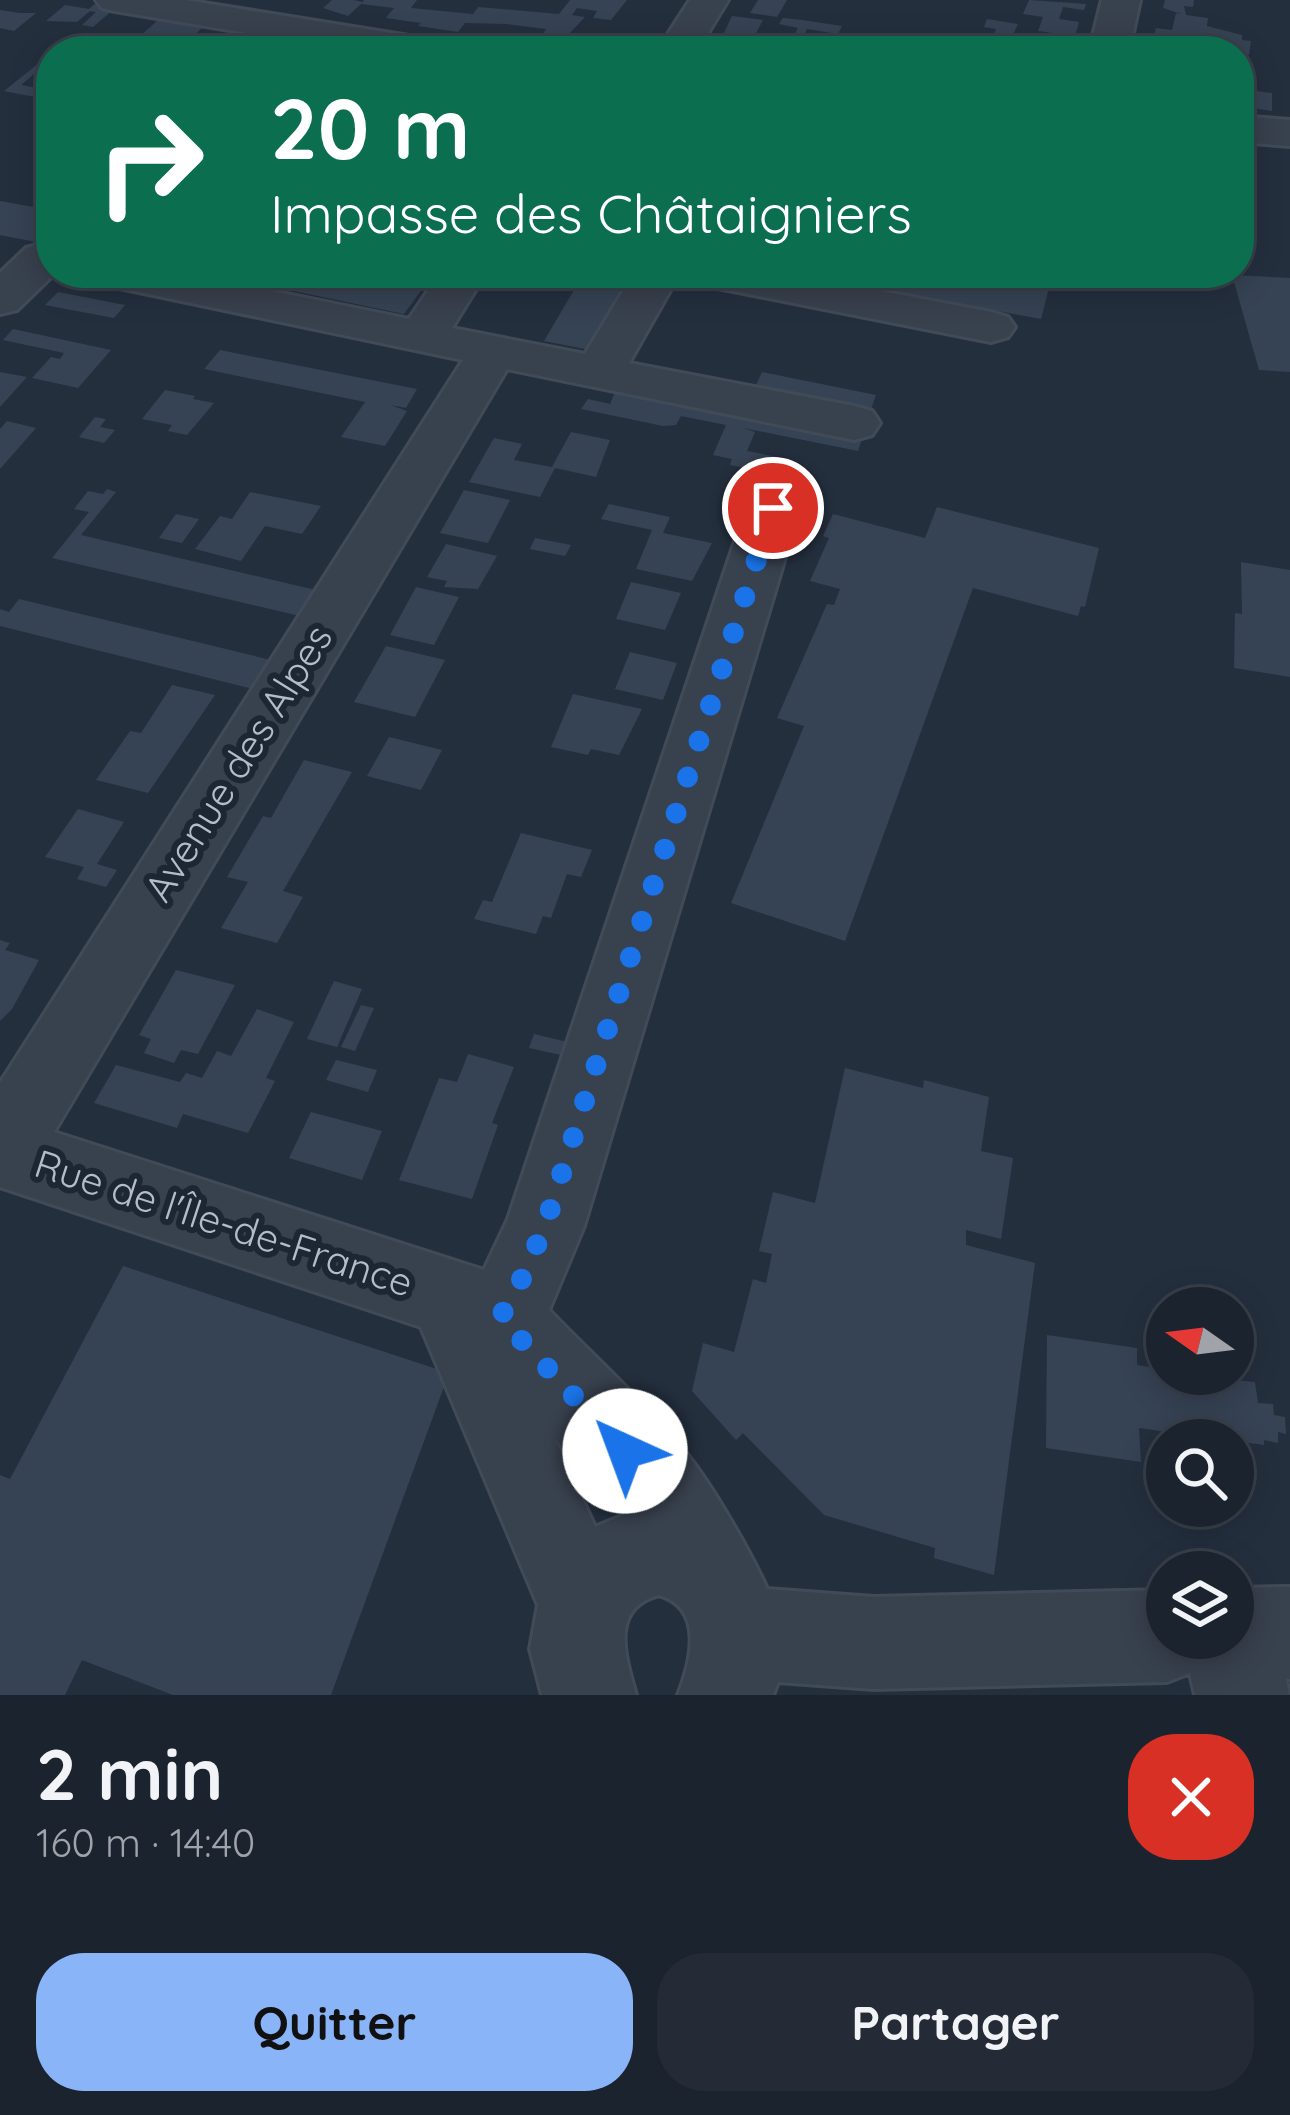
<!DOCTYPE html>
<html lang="fr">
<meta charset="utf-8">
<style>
body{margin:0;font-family:Quicksand,sans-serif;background:#242b36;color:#f1f3f6;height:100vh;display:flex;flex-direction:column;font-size:45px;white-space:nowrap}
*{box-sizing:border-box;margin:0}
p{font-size:39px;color:#a0a4aa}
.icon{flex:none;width:66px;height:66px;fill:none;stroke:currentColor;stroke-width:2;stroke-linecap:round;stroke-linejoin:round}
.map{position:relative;height:1695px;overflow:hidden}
.details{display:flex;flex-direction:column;background:#1b232e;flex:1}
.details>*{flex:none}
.banner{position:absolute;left:36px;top:36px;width:1218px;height:252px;border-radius:48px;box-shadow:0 6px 30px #0003,0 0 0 3px #39404a;background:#0b6e4f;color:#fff;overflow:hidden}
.needle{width:78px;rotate:284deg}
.fabs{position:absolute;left:1146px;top:1287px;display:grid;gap:24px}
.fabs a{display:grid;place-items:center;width:108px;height:108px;border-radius:50%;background:#1b232e;box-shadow:0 6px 30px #0003,0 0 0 3px #39404a;font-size:60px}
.pin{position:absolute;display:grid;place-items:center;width:102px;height:102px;color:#fff;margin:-51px;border:6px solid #fff;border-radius:50%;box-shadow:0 3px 12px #0007}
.me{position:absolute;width:132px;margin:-66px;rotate:317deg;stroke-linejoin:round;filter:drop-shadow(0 0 9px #0008)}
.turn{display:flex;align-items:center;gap:42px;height:252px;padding:0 36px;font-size:54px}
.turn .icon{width:156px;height:156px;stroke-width:2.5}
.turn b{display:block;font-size:84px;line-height:102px}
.round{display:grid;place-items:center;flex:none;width:126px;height:126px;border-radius:48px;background:#242b36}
.head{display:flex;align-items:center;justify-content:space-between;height:204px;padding:0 36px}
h1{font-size:72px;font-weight:800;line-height:90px}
.button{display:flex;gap:24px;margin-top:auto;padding:24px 36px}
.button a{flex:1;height:138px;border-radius:48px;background:#8ab4f8;color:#111;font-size:48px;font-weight:800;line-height:138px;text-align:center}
.button a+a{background:#242b36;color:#f1f3f6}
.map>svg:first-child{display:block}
.building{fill:#364354}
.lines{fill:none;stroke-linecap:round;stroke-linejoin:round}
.minor-casing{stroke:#414a57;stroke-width:6}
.minor{fill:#38414e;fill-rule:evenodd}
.route{stroke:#1a73e8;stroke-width:21;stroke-dasharray:0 37.8}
.labels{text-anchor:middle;stroke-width:12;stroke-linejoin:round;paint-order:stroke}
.street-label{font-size:39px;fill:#b4bcc9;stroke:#1d2633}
</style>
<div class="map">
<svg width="1290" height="1695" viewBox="0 0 1290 1695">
<rect width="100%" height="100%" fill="#242f3e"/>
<!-- building -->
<g class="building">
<polygon points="332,0 353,0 363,2 348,16 323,8"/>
<polygon points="364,0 417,0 411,8 473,14 478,7 559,14 570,0 627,0 611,20 593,18 597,11 577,8 572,15 585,17 565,38 542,35 546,29 507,24 465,23 458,32 418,26 421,23 386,18 394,8 361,4"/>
<polygon points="758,0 787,0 777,17 750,13"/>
<polygon points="1029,0 1086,4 1084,10 1063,7 1059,19 1079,22 1075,36 1038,31 1043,17 1023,14"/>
<polygon points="1165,0 1194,0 1193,7 1184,6 1186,15 1208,18 1207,26 1242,35 1242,40 1251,41 1249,55 1153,41 1156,28 1172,30 1176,13 1182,14 1163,8"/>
<polygon points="97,2 114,9 93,27 82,25 96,12 90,11 77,22 46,21 65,5 89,9"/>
<polygon points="0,10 20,13 36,13 14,31 0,28"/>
<polygon points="732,16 763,20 753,39 723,35"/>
<polygon points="783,18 802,20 842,26 838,34 807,29 804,36 835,41 830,51 769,51 771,46 763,45 766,40 790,43 798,28 779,24"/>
<polygon points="987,19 1018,24 1009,43 992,40 996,29 984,27"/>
<polygon points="158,20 203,27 184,45 138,38"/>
<polygon points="580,39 639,48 639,51 571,51"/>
<polygon points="1033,40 1073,47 1072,51 1030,51"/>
<polygon points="44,59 51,60 51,77 34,74 21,85 49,90 40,98 4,91"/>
<polygon points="1240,89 1272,93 1272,111 1239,106"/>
<polygon points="0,201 51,210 51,245 0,235"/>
<polygon points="207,273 384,273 428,281 404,314"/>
<polygon points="584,273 642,273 600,352 544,341"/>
<polygon points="796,273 966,273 1049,288 1041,319"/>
<polygon points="1232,275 1290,278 1290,372 1259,370"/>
<polygon points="58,292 125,305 114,318 45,305"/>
<polygon points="13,329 111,350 78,388 32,378 51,357 60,359 64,353 3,340"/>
<polygon points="220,350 417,389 406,408 390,405 407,411 385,446 341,437 365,402 204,369"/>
<polygon points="0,372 27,377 0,407"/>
<polygon points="762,372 876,395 870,412 754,390"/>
<polygon points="618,385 864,433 858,451 743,428 755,432 747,451 778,457 773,474 730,465 732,459 713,455 726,425 681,416 676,425 663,426 581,409 588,399 610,404"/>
<polygon points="165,390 195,396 193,399 214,403 187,435 168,431 172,425 142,419"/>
<polygon points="95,417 106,419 100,427 115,430 104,443 79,437"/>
<polygon points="7,421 36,428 0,469 0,429"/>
<polygon points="571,432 610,440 596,477 555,468 540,497 469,482 494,438 522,444 514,460 552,467"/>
<polygon points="107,489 116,492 81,535 316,590 300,616 52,558 89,512 74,509 88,491 103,494"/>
<polygon points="464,490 510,500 488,543 440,533"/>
<polygon points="250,492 321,506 302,534 265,526 241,561 195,549 220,516 232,519"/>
<polygon points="609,504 670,517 663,533 712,543 692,581 636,569 652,530 601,519"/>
<polygon points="937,507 1099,548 1085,607 1081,606 1078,616 973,588 845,941 731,903 804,726 777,718 827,604 834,605 840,589 810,581 829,538 823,536 833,514 925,538"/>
<polygon points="176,514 199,519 182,543 159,538"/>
<polygon points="535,538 571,545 565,556 530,549"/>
<polygon points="446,544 497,556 478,589 444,587 447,581 427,577"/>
<polygon points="1241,562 1290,570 1290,677 1234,668 1235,613 1242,614"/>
<polygon points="631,582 681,593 665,630 616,619"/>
<polygon points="416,587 459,597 434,645 390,635"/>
<polygon points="19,599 271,660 253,689 0,626 0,609 9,612"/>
<polygon points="386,646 445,660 415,717 354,702"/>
<polygon points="630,652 677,663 663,700 615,689"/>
<polygon points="172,685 215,695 148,793 96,780 130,731 141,733"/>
<polygon points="573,694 642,709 619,755 591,749 588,755 551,747"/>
<polygon points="389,737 442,750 421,790 367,776"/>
<polygon points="304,760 352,772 283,891 303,897 277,943 221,928 248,882 227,877 263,816 271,818"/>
<polygon points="78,809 124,822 97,864 117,870 106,887 77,879 84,867 45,857"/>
<polygon points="521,833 592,850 581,877 567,874 551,918 543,916 536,934 474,919 483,900 492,902"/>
<polygon points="0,940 10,943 5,950 39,960 12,1009 0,1021"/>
<polygon points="176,970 235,985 198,1054 181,1050 174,1063 144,1053 151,1039 139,1035"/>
<polygon points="334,981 362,989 337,1047 307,1039"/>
<polygon points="361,1005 374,1008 355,1051 341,1047"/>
<polygon points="257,1009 294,1022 266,1078 275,1081 248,1133 183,1114 177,1128 94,1103 116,1065 180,1082 186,1073 202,1078 217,1051 231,1056"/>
<polygon points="534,1034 584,1046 579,1059 529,1048"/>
<polygon points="468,1054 514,1067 492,1123 498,1125 472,1199 399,1180 439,1078 457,1082"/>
<polygon points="336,1060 377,1070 368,1092 326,1080"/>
<polygon points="845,1068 923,1088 924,1080 989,1097 981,1151 1013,1158 1001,1239 966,1230 966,1245 1035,1263 994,1575 934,1558 935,1548 824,1515 743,1433 736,1440 692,1391 703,1343 734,1352 753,1279 766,1283 772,1254 759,1251 773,1192 815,1203"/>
<polygon points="311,1112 382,1131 362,1180 289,1158"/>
<polygon points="123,1266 449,1373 331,1695 173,1695 82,1660 65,1695 0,1695 0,1475 10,1479"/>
<polygon points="1047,1335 1137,1348 1137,1365 1167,1370 1167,1374 1255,1382 1258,1403 1273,1404 1274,1415 1285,1417 1286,1434 1278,1432 1278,1443 1264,1440 1264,1445 1139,1428 1141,1462 1046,1448"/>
</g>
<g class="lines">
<defs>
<g id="minor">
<polygon points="96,0 185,0 428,39 442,43 448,51 356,51 115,11 102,8"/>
<polygon points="690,0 728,0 697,51 657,51"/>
<polygon points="1102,0 1140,0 1129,51 1089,51"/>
<polygon points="1239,116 1290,120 1290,146 1239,142"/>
<polygon points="42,244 51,246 55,273 17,310 0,314 0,273 26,248"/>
<path d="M92,273h92l225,46 31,-46h46l-34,55 133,26 49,-81h46l-51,90 225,43 18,5 8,12 -8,12 -18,5 -347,-71 -453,763 430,138 24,-51 238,-711 8,-13 19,-5 19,5 8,13 -216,718 -35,84c45,47 96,92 137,143 27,34 63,96 81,136l107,8 293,-7v48h66v-50l57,-1v92h-4l3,16h-94l-5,-22 -23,9 -293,7 -96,-7 -5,13h-95c13,-33 27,-87 -19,-100 -51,13 -33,64 -23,100h-94l-12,-46 8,-44 -117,-278 -421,-140v-104l463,-723 -348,-73 -17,-4zM555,1439l69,76 -29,12z"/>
<polygon points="690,273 786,273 991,312 1008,317 1015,327 1008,337 991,342 713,287 696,283"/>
</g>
</defs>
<!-- minor casing -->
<use href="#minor" class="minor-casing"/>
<!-- minor -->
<use href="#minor" class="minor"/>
</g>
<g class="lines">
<!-- route -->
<polyline class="route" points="625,1451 500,1317 515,1294 545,1226 773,508"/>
</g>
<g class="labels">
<!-- street labels -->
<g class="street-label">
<text transform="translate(238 763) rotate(-58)" y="14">Avenue des Alpes</text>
<text transform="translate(224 1223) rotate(18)" y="14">Rue de l'Île-de-France</text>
</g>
</g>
</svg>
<div class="fabs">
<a><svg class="needle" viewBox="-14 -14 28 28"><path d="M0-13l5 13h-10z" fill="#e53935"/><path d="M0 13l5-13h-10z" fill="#a0a4aa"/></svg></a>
<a><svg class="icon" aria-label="search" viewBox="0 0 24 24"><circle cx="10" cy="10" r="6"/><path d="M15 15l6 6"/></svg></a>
<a><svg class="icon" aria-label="layers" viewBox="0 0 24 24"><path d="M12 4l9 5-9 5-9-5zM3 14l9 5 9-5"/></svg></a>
</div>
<div class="pin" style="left:773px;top:508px;background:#d93025"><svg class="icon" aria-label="arrive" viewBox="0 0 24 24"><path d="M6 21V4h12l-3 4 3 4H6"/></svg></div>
<svg class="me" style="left:625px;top:1451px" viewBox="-20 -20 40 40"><circle r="19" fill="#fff"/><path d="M0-13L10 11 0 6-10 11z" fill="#1a73e8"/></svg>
<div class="banner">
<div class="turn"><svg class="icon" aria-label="right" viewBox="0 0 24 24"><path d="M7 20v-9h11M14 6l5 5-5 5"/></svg><div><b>20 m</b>Impasse des Châtaigniers</div></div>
</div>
</div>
<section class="details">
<div class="head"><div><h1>2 min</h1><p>160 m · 14:40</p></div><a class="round" style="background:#d93025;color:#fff"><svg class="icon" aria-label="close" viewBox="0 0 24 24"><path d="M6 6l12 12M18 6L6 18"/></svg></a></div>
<div class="button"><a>Quitter</a><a>Partager</a></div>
</section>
